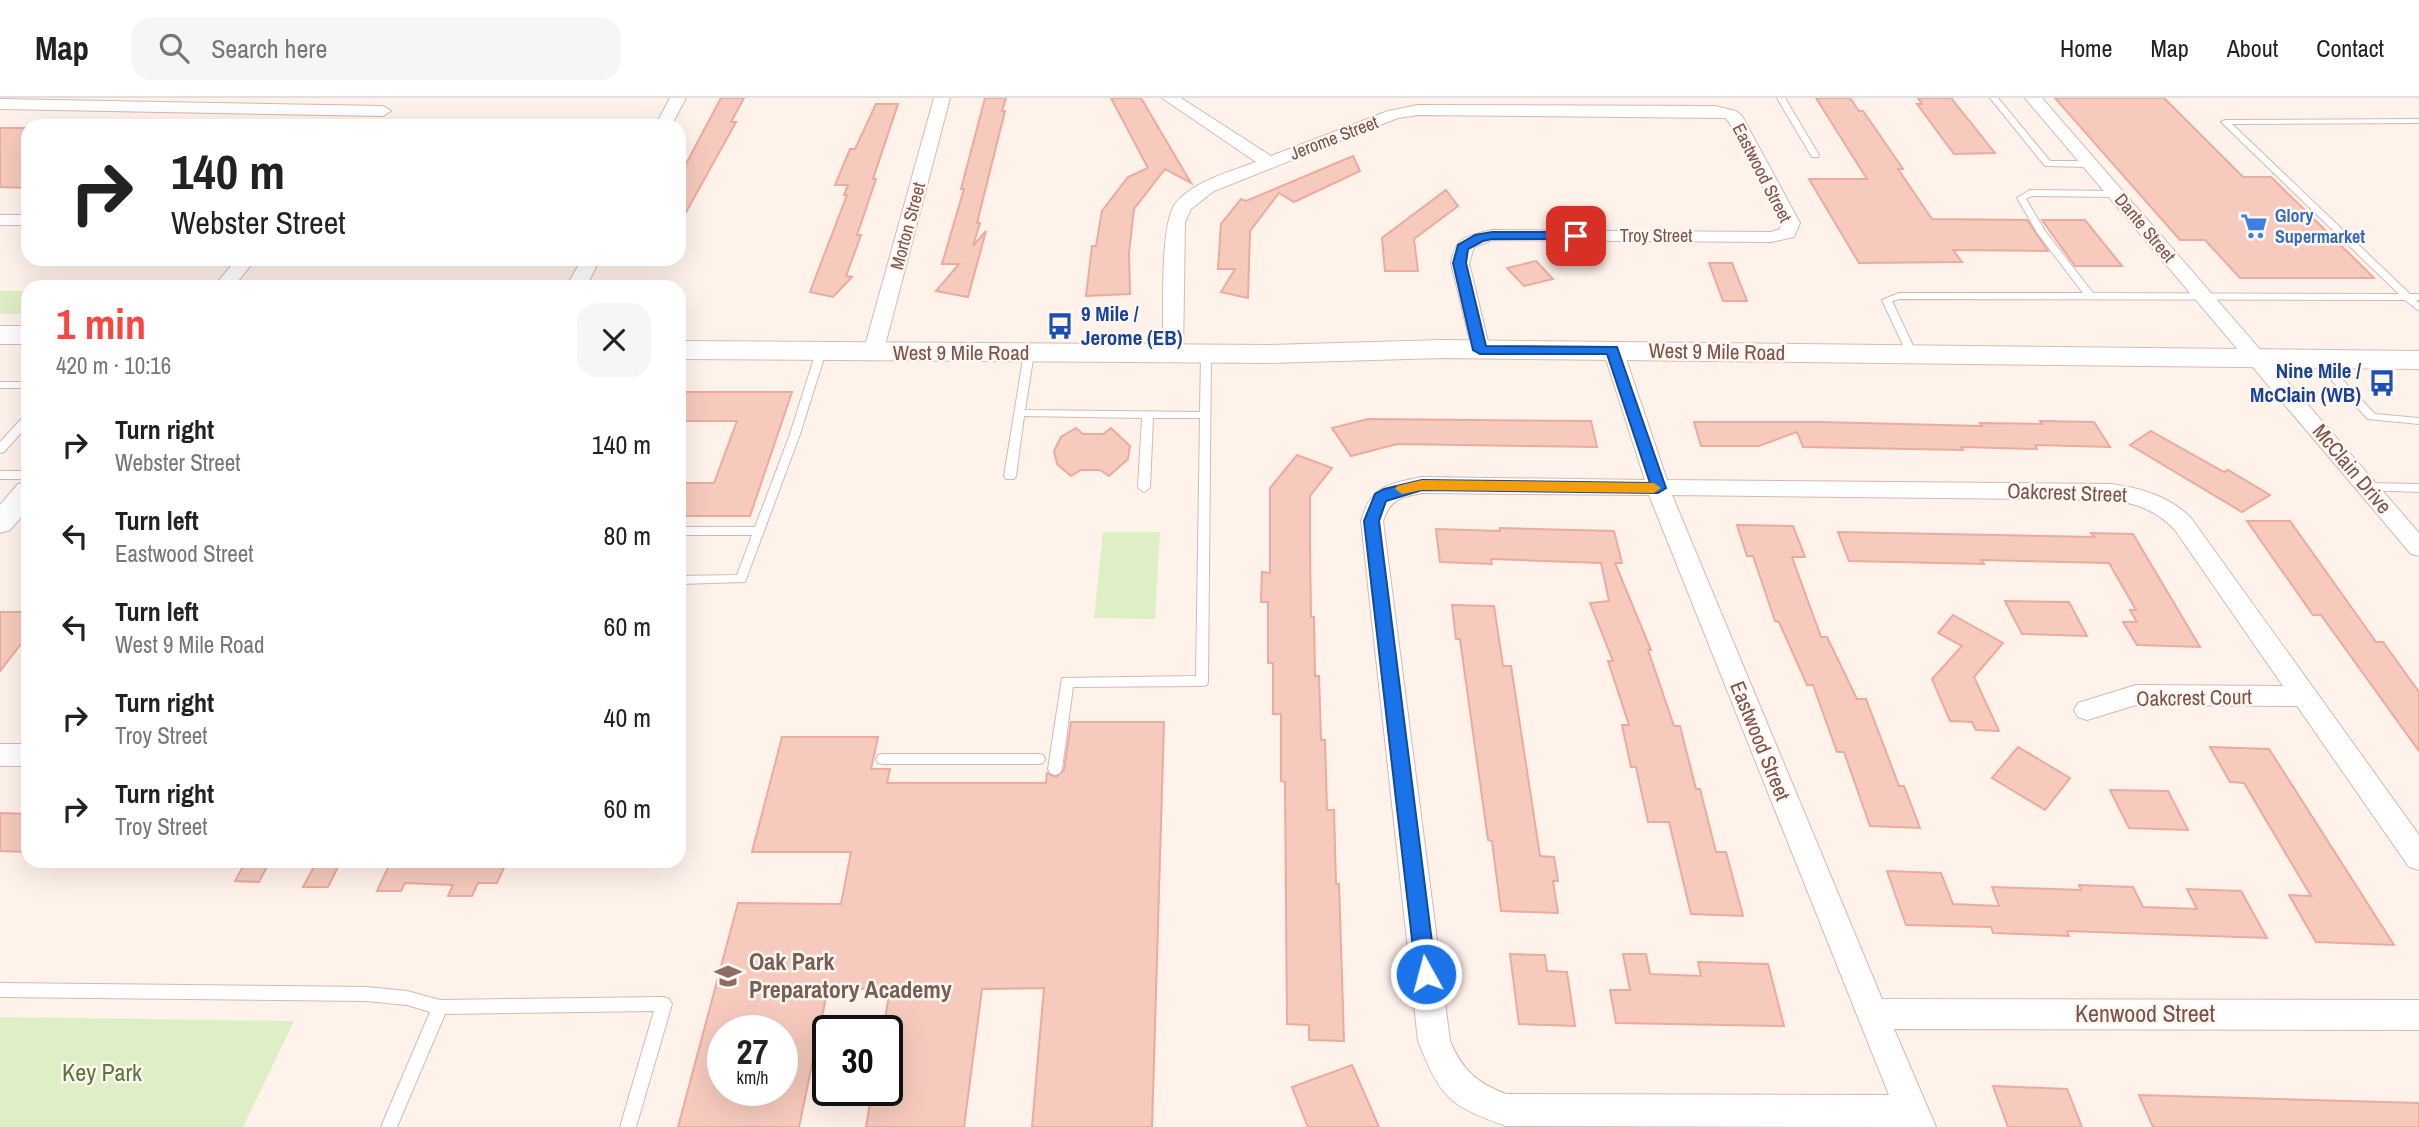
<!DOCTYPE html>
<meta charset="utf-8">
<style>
body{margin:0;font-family:"Archivo Narrow",sans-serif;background:#f6f6f6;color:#222;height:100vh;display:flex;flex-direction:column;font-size:26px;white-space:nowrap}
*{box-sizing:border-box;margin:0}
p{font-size:23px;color:#767676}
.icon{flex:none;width:38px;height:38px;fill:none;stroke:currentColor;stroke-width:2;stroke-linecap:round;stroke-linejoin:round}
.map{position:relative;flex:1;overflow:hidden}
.panel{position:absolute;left:21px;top:182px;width:665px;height:588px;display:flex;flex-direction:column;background:#fff;border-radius:21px;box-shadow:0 7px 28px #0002}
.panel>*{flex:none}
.banner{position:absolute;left:21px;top:21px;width:665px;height:147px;border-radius:21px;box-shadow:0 7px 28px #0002;background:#fff;color:#222;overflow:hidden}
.speed{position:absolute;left:707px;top:917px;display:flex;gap:14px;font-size:35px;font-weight:700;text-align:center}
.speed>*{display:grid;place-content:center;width:91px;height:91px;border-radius:50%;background:#fff;box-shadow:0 7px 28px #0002;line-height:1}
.speed small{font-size:18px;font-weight:400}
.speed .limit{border:4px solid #111;border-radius:10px;background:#fff;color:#111}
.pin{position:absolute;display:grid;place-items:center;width:60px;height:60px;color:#fff;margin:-30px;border-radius:14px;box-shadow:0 4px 10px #0006}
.me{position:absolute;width:77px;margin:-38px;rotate:353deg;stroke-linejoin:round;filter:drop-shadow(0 0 5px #0008)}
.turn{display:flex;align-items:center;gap:24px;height:147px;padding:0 35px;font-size:32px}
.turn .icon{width:91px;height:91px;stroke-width:2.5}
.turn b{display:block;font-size:49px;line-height:60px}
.round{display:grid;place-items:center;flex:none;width:74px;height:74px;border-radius:21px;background:#f6f6f6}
.overview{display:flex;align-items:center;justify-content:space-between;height:119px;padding:0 35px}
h1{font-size:42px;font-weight:700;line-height:52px;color:#f54842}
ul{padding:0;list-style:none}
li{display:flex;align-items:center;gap:21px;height:91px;padding:0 35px}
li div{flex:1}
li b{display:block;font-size:26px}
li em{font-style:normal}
header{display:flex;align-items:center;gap:42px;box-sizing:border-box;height:98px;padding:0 35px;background:#fff;border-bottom:2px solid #e0e0e0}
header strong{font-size:33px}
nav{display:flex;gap:38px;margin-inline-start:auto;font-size:24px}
.search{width:490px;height:63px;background:#f6f6f6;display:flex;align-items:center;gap:18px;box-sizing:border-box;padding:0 24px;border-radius:21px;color:#767676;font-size:26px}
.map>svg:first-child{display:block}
.green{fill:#deefc5}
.building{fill:#f7cabe;stroke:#ecab9c;stroke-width:2;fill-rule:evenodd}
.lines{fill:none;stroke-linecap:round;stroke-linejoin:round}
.service-casing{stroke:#d5b9b0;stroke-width:2}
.minor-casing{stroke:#d5b9b0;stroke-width:2}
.tertiary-casing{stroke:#d5b9b0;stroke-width:2}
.secondary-casing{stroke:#dbbaaf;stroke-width:2}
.service{fill:#fff;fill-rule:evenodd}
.minor{fill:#fff;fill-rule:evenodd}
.tertiary{fill:#fff;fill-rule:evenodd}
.secondary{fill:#fff;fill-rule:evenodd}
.route{fill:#1a73e8;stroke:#114b97;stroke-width:2}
.slow{fill:#f59e0b}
.labels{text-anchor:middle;stroke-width:5;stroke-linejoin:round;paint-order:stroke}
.far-street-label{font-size:18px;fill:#7e5149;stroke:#fff7f2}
.far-shop-label{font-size:18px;font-weight:bold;fill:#366cbe;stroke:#fff7f2;text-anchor:start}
.transit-label{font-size:21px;font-weight:bold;fill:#164399;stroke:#fff7f2;text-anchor:start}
.street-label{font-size:21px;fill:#7e5149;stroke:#fff7f2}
.near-education-label{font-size:24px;font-weight:bold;fill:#785e54;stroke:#fff7f2;text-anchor:start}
.near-street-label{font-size:24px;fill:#7e5149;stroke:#fff7f2}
.near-park-label{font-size:24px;fill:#58773a;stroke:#fff7f2}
</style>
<header>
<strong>Map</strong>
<div class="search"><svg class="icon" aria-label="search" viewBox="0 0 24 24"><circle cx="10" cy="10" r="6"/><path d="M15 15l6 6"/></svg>Search here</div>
<nav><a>Home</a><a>Map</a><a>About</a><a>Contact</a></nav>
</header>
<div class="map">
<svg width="2419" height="1029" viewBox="0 0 2419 1029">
<rect width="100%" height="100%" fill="#fff2ea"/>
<!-- green -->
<g class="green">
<rect x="0" y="193" width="28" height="23"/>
<polygon points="1103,434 1160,434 1155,521 1094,520"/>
<polygon points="0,919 294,923 243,1029 0,1029"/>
</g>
<!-- building -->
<g class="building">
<polygon points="721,0 744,0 731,24 736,24 679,127 679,79"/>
<polygon points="985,0 1006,0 1002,13 1005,13 977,125 980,125 973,148 986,133 968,199 936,193 959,166 942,166 964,91 961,91"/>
<polygon points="1111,0 1141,0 1191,85 1165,71 1134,111 1129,155 1130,196 1086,198 1092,148 1096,148 1102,113 1128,79 1148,70"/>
<polygon points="1816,0 1850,0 1859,13 1863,13 1903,71 1898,71 1932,121 2027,122 2048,153 1953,152 1962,164 1859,165 1809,81 1867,81"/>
<polygon points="1918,0 1951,0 1995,55 1954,56 1917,6 1922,6"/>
<polygon points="2055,0 2164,0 2243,79 2271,79 2374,180 2240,180 2205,142 2180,142"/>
<polygon points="876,6 898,6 873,81 876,81 857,137 861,137 846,178 852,179 833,199 810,194 847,97 844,97 848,87 835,87 850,51 855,51"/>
<polygon points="0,30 28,30 28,90 0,89"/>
<polygon points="1353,58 1360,73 1294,104 1279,95 1250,133 1248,200 1221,194 1235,171 1218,171 1221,126 1241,101 1246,103"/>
<polygon points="1446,92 1458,108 1414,141 1418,173 1385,173 1382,140"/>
<polygon points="2042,122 2085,122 2122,168 2075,168"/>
<polygon points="1536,163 1553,181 1524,188 1507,170"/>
<polygon points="1709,165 1732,165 1747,203 1723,203"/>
<polygon points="679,294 792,294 750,418 679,418 679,385 714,385 737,323 679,323"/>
<polygon points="1368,321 1591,323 1597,349 1397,346 1351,358 1332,330"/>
<polygon points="2040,323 2094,324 2110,349 2035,347 2037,351 1961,349 1963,352 1803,349 1797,334 1759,348 1701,348 1694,324 1819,324 1982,328 1980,325 2042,326"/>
<polygon points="1076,330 1083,336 1103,336 1111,330 1130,348 1128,361 1109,378 1100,372 1081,372 1071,378 1057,366 1054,353 1061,339"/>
<polygon points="2151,333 2224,374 2228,372 2270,397 2242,414 2130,347"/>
<polygon points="1297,357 1332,370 1310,398 1310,449 1311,519 1314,519 1315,578 1319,578 1321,642 1325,642 1327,712 1334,712 1336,786 1339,786 1344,943 1309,942 1309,927 1287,926 1285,684 1281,683 1281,616 1273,616 1273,565 1268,565 1268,504 1261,504 1262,474 1270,475 1270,390"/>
<polygon points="2247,423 2290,423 2376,544 2383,544 2419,594 2419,653 2321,517 2313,517"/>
<polygon points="1737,427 1793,428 1805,459 1792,459 1821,539 1827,539 1857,601 1866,601 1899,688 1904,688 1920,730 1870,728 1844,654 1837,654 1813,587 1807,587 1779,524 1775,523 1753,458 1747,458"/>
<polygon points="1500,430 1614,433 1622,465 1615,465 1651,552 1648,552 1674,628 1680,628 1696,691 1700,691 1716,754 1726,754 1743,818 1691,816 1669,724 1648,724 1636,669 1631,669 1622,627 1629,627 1608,563 1613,563 1590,505 1609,503 1601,465 1491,461 1492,466 1440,464 1436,431 1500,433"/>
<polygon points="1838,434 2094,439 2091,435 2133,436 2200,549 2137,547 2123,524 2137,524 2130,512 2136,512 2109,465 1981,462 1984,466 1849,463"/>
<polygon points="2005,503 2069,504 2087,538 2022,536"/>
<polygon points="1452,507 1494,508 1503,568 1511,568 1540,758 1554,759 1558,783 1553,783 1558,815 1501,813 1492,743 1488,742 1460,541 1456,541"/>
<polygon points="0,514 28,514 28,537 0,573"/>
<polygon points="1953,517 2003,545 1974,579 1999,633 1976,632 1972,624 1950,623 1932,581 1962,548 1938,535"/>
<path d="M1071,624h93l-12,405h-120l12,-139 -62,1 -18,138h-98l6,-37h15v-59h-4l7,-42 -62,-1 -29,139h-121l60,-224 103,1 10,-52h-99l30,-115h96l-7,32h19l-3,14h159l1,-10 9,4 8,-7zM723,933h59v59h-59z"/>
<polygon points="2018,649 2070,680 2045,712 1992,680"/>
<polygon points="2210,649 2269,651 2394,847 2316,844 2289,797 2311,798 2244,685 2230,684"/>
<polygon points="2110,692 2168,693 2188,732 2129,730"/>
<polygon points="0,715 28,716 28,754 0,753"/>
<polygon points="246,763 270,763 259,784 235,783"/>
<polygon points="317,763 341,763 328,789 303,789"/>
<polygon points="391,763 507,763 497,785 478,785 472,798 448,798 453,787 405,785 401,793 377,793"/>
<polygon points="1887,773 1941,775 1953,806 1999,808 1992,789 2081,792 2079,787 2133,789 2143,809 2197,811 2187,791 2241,793 2267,840 2067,833 2069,838 1993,835 1991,829 1906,827"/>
<polygon points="1510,856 1545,857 1547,873 1567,874 1575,928 1519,926"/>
<polygon points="1623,856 1646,856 1650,876 1701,878 1698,864 1768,866 1784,928 1616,925 1610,892 1630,892"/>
<polygon points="1352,967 1379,1029 1308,1029 1292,989"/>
<polygon points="1993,988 2067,991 2082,1029 2008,1029"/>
<polygon points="2139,997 2419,1005 2419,1029 2153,1029"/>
</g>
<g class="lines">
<defs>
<g id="service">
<polygon points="1777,0 1785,0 1819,57 1818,59 1812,59"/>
<polygon points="1990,0 1998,0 2050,63 2090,63 2094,66 2090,69 2045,68"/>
<polygon points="2419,21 2419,25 2232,26 2410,196 2419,196 2419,202 2416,202 2419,205 2419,213 2405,202 1900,201 1892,203 1918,258 1913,261 1908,258 1882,202 1899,195 2083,195 2038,136 2017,100 2030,92 2116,93 2120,96 2116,99 2032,98 2026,101 2045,133 2093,195 2399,196 2221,24 2225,22"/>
<polygon points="821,251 826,254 799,339 745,484 679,486 679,478 737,477 752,437 679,437 679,429 755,429 789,339 816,254"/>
<polygon points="1029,252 1034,255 1025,312 1200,314 1201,256 1206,253 1211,256 1208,583 1207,587 1202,588 1073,589 1062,671 1060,675 1055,677 1050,675 1048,671 1062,580 1196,578 1200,320 1153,320 1150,390 1144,394 1138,390 1142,320 1024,318 1016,378 1014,381 1006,381 1004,378 1024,255"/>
<polygon points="2317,258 2321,259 2375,316 2419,320 2419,326 2368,321 2313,263 2313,259"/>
<rect x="0" y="284" width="28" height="6"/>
<polygon points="28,317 28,327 4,354 0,355 0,344 24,318"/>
<rect x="0" y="373" width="28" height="8"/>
<polygon points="2367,385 2419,386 2419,394 2363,392 2361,389"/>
<polygon points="883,656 1038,656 1043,657 1045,661 1043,665 1038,666 883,666 878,665 876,661 878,657"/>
<polygon points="0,885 366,889 407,893 440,902 664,899 669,901 672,906 636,1029 620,1029 654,913 445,916 397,1029 381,1029 430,914 407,907 366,903 0,899"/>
</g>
<g id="minor">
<polygon points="670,0 686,0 671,28 655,28"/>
<polygon points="934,0 950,0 883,255 880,259 866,259 863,255"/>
<path d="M1162,0h19l90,58 117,-45 30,-6 297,1 21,5 6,5 58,107 -6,14 -23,5 -278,-2 -19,7 -5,16 21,87 -3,4h-14l-22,-91c5,-27 16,-27 41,-33l279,2 9,-3 2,-6 -53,-101 -4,-4 -307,-3 -20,3 -184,73 -23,18 -6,13 -2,132 -3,4h-14l-3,-4c1,-31 -4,-128 12,-150 18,-23 55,-32 81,-42z"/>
<polygon points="2025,0 2042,0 2419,435 2419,458 2411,456"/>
<polygon points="0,1 383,8 391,13 383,18 0,11"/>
<rect x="0" y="117" width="28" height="10"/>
<polygon points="237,161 256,161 233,189 213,189"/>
<polygon points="582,161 600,161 586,189 566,189"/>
<path d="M1613,246l7,2 3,4 44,130 444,4c30,4 58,12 80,34l228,317v35l-10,-3 -112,-161 -161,-1 -49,15 -9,-3 -4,-7 4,-7 58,-18 147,1 -108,-156c-18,-19 -38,-27 -64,-30l-439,-5 210,504 537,1v30l-525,-1 42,98 -430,-1c-58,-21 -65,-28 -88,-85l-57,-520c10,-36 28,-37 61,-44l223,3 -42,-130 3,-4zM1422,395l227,2 240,600 -383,-1c-29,-11 -44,-24 -56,-53l-67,-520c7,-22 18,-24 39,-28z"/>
<rect x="0" y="646" width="28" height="22"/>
</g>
<polygon id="tertiary" points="28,384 28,411 10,432 0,435 0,407 18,386"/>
<g id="secondary">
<rect x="0" y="228" width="28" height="18"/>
<polygon points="1442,242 2419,253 2419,271 1442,260 1270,265 679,261 679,243 1270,247"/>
</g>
</defs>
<!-- service casing -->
<use href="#service" class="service-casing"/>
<!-- minor casing -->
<use href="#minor" class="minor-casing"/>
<!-- tertiary casing -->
<use href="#tertiary" class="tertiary-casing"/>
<!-- secondary casing -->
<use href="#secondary" class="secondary-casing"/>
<!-- service -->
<use href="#service" class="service"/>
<!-- minor -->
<use href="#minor" class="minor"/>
<!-- tertiary -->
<use href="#tertiary" class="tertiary"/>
<!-- secondary -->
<use href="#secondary" class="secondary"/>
</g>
<!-- route -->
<polygon class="route" points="1492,134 1576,134 1582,138 1576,141 1492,141 1483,143 1468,151 1466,165 1486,248 1617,249 1666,390 1658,395 1422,392 1386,403 1379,423 1436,876 1433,882 1426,885 1419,882 1416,876 1364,423 1375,396 1384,391 1422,382 1650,385 1607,256 1480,256 1473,252 1453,165 1458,147 1475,137"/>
<!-- slow -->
<polygon class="slow" points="1422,382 1654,385 1661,390 1654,395 1422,392 1402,396 1395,391 1397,388"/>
<!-- icons -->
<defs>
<symbol id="supermarket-bare" viewBox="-9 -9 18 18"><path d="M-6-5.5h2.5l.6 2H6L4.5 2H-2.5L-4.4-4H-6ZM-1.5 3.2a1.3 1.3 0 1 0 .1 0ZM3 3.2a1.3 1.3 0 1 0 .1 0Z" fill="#3f7fe0" stroke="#fff7f2" stroke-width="2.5" paint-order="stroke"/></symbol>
<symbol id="bus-bare" viewBox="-9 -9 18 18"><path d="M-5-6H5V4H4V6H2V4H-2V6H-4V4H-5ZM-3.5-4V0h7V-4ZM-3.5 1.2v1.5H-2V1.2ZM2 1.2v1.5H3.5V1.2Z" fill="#1a4fb4" stroke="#fff7f2" stroke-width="2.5" paint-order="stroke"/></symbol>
<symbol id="school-bare" viewBox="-9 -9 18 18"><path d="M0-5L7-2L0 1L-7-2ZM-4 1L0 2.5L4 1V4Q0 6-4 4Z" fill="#8d6e63" stroke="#fff7f2" stroke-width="2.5" paint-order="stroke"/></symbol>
</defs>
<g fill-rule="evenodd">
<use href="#supermarket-bare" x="2235" y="109" width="38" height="38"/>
<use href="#bus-bare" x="1041" y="209" width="38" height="38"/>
<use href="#bus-bare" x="2363" y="266" width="38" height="38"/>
<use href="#school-bare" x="709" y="859" width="38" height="38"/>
</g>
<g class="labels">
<!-- far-street labels -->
<g class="far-street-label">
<text transform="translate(1334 40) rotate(-21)" y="6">Jerome Street</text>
<text transform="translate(1762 75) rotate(63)" y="6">Eastwood Street</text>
<text transform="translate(908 128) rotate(-75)" y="6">Morton Street</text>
<text transform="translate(2145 130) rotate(50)" y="6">Dante Street</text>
<text x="1656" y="144">Troy Street</text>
</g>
<!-- far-shop labels -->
<g class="far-shop-label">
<text x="2275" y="124">Glory<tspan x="2275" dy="21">Supermarket</tspan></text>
</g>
<!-- transit labels -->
<g class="transit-label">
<text x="1081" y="223">9 Mile /<tspan x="1081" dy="24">Jerome (EB)</tspan></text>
<text x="2361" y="280" text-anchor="end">Nine Mile /<tspan x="2361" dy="24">McClain (WB)</tspan></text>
</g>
<!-- street labels -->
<g class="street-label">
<text transform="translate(1717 254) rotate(1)" y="7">West 9 Mile Road</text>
<text x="961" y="262">West 9 Mile Road</text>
<text transform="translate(2352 371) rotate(50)" y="7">McClain Drive</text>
<text transform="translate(2067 395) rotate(2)" y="7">Oakcrest Street</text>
<text transform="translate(2194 600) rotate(-1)" y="7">Oakcrest Court</text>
<text transform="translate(1760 643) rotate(68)" y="7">Eastwood Street</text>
</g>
<!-- near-education labels -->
<g class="near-education-label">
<text x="749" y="872">Oak Park<tspan x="749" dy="28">Preparatory Academy</tspan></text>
</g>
<!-- near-street labels -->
<g class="near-street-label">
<text x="2145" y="924">Kenwood Street</text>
</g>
<!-- near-park labels -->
<g class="near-park-label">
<text x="102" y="983">Key Park</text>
</g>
</g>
</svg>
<div class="speed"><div>27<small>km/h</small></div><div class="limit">30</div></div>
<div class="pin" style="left:1576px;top:138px;background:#d93025"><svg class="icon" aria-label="arrive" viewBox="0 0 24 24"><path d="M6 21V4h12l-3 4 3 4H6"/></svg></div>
<svg class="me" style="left:1426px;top:876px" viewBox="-20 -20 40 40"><circle r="17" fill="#1a73e8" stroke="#fff" stroke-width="3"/><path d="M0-11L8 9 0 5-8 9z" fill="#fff"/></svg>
<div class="banner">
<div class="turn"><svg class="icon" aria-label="right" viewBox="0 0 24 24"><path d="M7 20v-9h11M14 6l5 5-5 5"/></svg><div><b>140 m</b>Webster Street</div></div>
</div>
<section class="panel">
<div class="overview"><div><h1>1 min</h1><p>420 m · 10:16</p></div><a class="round"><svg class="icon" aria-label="close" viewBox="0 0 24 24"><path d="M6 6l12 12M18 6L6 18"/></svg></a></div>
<ul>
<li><svg class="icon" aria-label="right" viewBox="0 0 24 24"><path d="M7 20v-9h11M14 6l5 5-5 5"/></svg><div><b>Turn right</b><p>Webster Street</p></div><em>140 m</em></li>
<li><svg class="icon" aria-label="left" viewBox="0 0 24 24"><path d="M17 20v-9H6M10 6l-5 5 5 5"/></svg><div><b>Turn left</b><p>Eastwood Street</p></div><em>80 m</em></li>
<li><svg class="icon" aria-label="left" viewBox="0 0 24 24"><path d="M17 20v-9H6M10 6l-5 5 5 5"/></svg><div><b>Turn left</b><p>West 9 Mile Road</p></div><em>60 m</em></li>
<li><svg class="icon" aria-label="right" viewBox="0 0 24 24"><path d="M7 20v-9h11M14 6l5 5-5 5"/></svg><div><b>Turn right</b><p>Troy Street</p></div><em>40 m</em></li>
<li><svg class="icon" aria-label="right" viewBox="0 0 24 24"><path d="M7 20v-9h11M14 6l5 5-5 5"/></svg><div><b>Turn right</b><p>Troy Street</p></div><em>60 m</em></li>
</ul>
</section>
</div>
